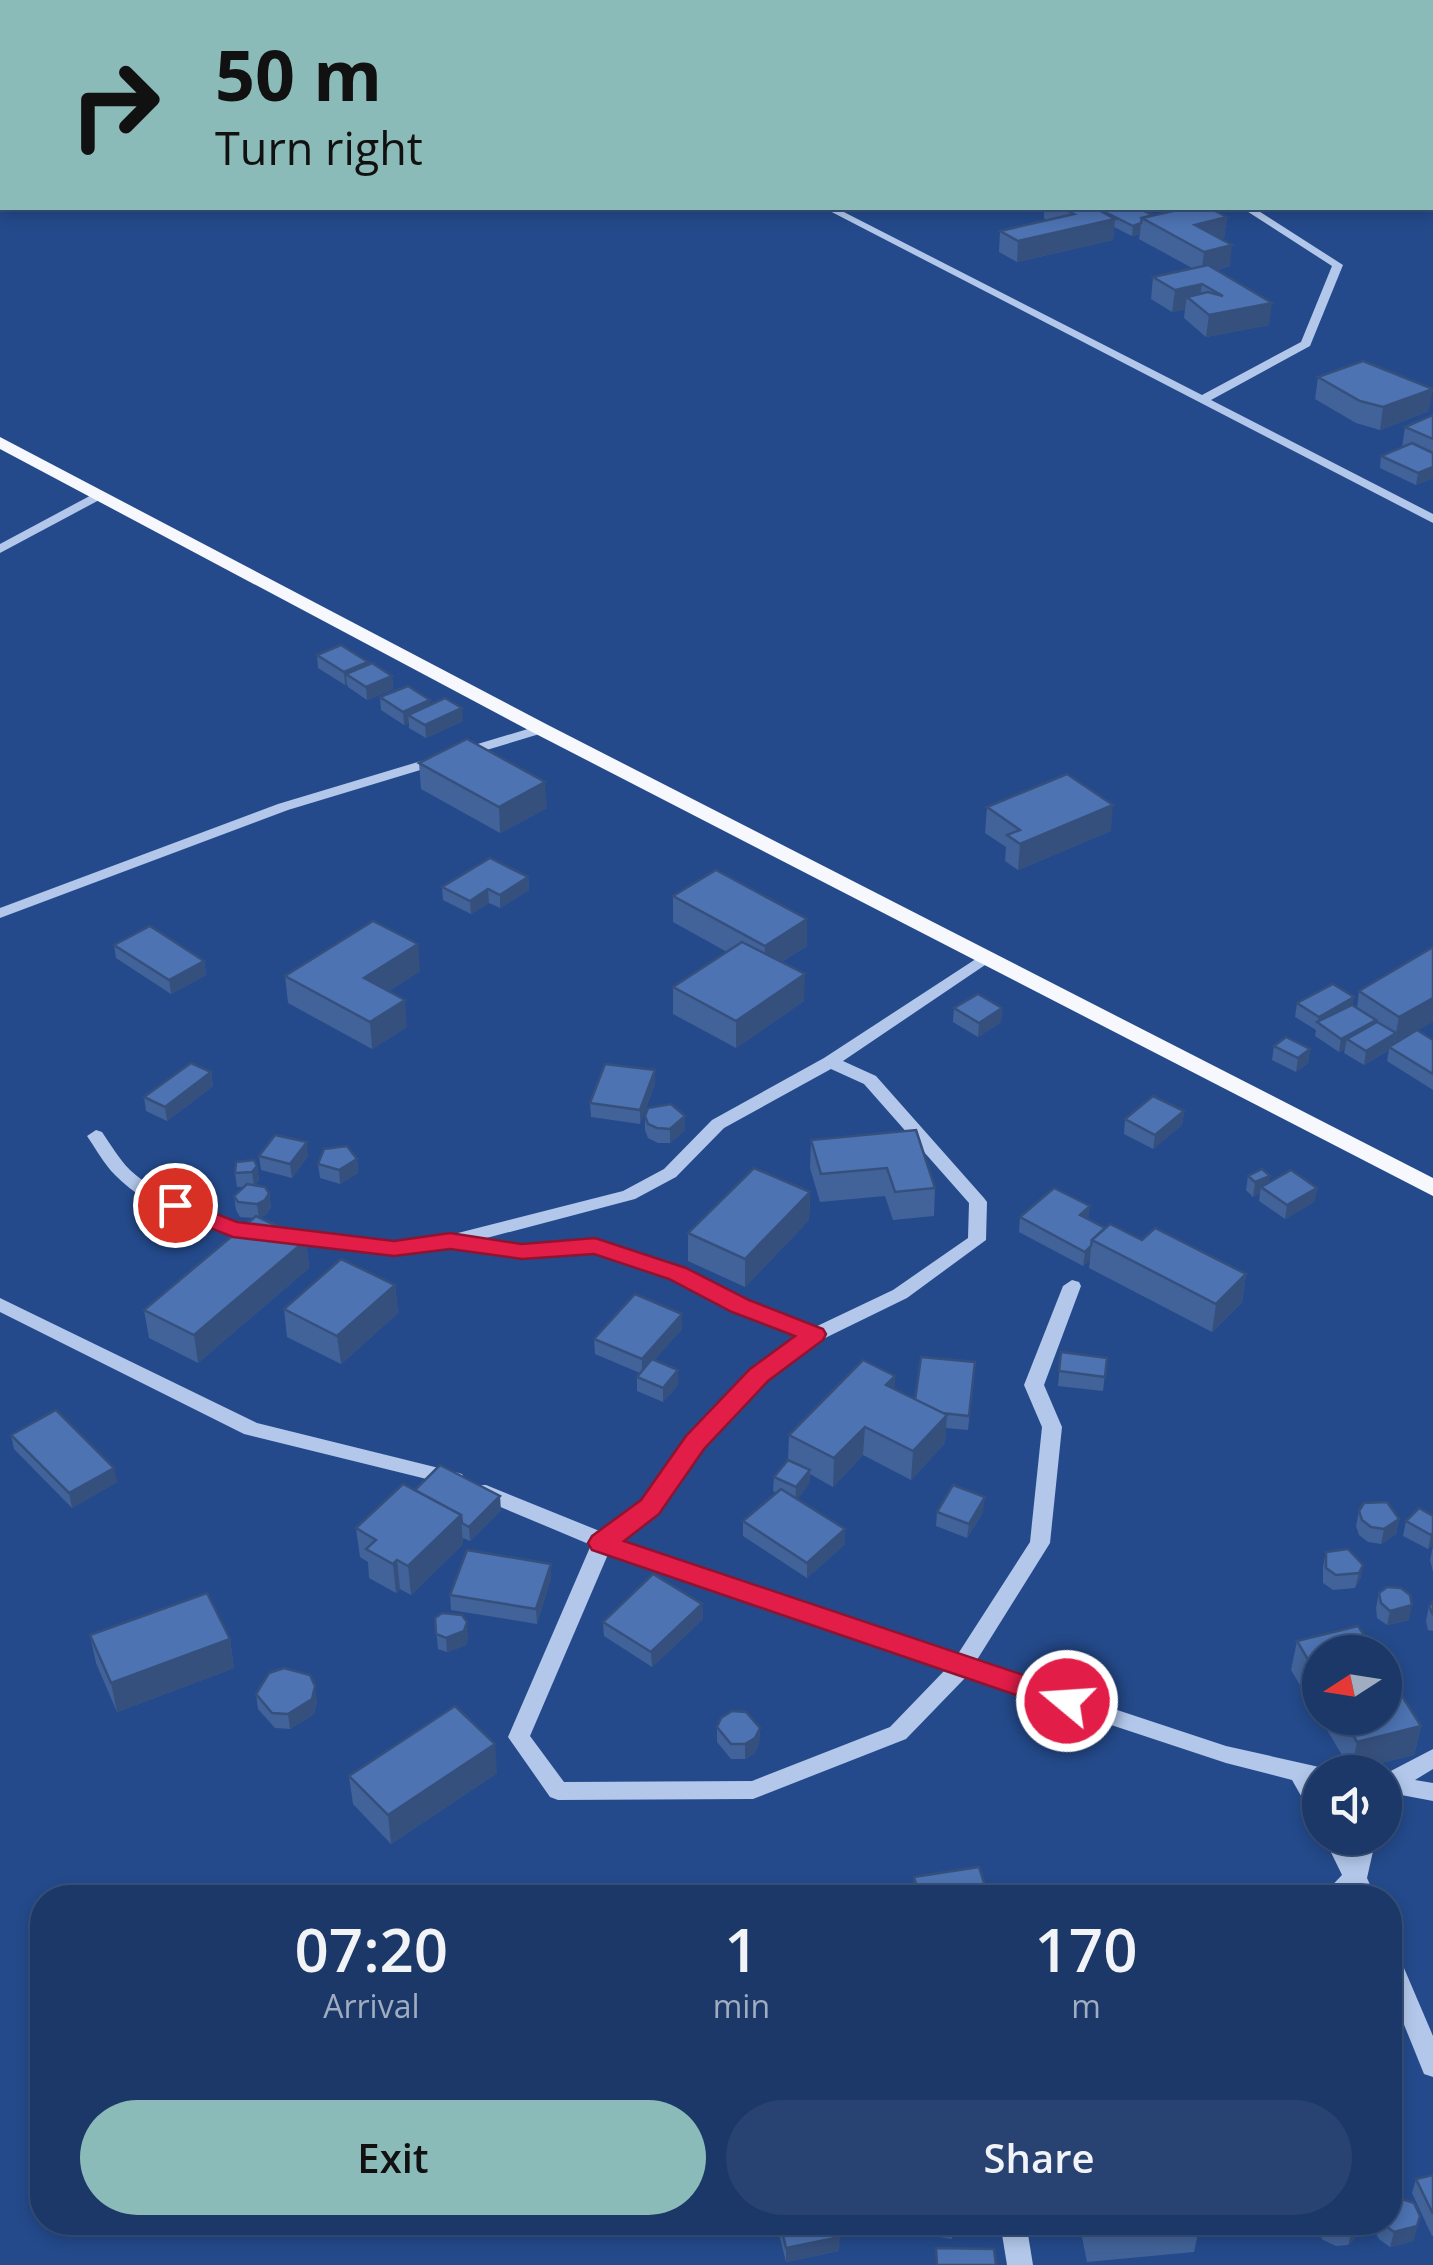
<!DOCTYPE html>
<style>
body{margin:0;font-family:"Open Sans",sans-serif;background:#284371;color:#f1f3f6;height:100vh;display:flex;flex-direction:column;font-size:38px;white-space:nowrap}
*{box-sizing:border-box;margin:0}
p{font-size:32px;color:#a0acc0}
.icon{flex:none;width:55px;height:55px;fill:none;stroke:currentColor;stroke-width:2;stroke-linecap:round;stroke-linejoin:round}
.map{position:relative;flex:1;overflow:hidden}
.panel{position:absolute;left:30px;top:1885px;width:1372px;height:350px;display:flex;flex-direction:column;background:#1b3868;border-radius:40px;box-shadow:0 5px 15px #0003,0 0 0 2px #39527c}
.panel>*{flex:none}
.top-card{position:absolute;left:0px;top:0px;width:1435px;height:210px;box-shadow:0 5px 15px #0003,0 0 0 2px #39527c;background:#8bbbb9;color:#111;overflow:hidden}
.needle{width:65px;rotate:258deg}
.tools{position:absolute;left:1302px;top:1635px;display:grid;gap:20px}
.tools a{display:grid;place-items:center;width:100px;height:100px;border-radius:50%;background:#1b3868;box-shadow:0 5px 15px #0003,0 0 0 2px #39527c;font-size:50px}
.pin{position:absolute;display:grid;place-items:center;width:85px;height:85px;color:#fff;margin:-42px;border:5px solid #fff;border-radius:50%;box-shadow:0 2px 10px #0007}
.me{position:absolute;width:110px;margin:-55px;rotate:288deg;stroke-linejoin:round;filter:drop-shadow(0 0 8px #0008)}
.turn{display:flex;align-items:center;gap:35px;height:210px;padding:0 50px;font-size:45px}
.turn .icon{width:130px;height:130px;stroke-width:2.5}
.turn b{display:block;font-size:70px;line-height:85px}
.eta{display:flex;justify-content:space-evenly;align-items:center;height:170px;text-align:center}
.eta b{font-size:60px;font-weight:600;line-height:70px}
.button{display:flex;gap:20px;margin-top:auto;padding:20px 50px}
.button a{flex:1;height:115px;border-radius:60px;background:#8bbbb9;color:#111;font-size:40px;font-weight:600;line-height:115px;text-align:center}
.button a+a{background:#284371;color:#f1f3f6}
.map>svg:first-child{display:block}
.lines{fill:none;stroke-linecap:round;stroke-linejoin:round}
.minor{fill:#b2c7ea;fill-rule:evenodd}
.major{fill:#f6f8fe;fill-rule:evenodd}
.wall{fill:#426399}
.shaded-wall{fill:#36507d}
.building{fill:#4d73b2;stroke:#36507d;stroke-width:2.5}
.route{fill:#e11d48;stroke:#92132f;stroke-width:2.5}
</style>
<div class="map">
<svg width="1433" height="2265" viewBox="0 0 1433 2265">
<rect width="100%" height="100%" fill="#244a8b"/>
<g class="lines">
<!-- minor -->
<g class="minor">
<polygon points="430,0 441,0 442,2 432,2"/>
<polygon points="916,0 927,0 928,2 918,2"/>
<polygon points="824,208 836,208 1202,395 1301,342 1332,266 1242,208 1254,208 1343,265 1310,346 1211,400 1433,514 1433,523"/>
<polygon points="99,491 103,492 103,498 0,553 0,544"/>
<polygon points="541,725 546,726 546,732 288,810 0,918 0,908 278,804"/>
<path d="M985,953l6,2 2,3 -2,3 -148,100 33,15 108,122 3,4 -1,38 -79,58 -86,42 -55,40 -64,67 -45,65 -36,28 159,58 176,59 74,-115 12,-115 -18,-42 39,-99 9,-6 7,2 2,4 -37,99 18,42 -12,116 -75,120 251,83 102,23 2,3h-10v12h-3l3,4v30l-8,-3 -20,-35 -66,-17 -260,-86 -60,62 -153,60 -195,1 -8,-3 -42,-60 83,-192 -119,-50 -3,-5 3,-5h14l116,47 41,-30 45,-65 64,-67 47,-34 -66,-26 -63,-33 -76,-25 -71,6 -73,-11 -55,7 -110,-12 -9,-6 9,-6 110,12 55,-7 173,-44 41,-22 48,-49 112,-62zM831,1069l33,15 105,119 -1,35 -75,52 -80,38 -66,-26 -63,-33 -89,-29 -72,6 -44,-6 156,-41 41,-22 48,-49zM609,1552l156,58 180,60 -55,57 -138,54 -188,1 -34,-46z"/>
<path d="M96,1130l6,2c9,13 17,27 28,38 37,34 88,46 135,59l3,4 -9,6c-49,-10 -108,-27 -144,-64 -11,-11 -19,-26 -28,-39z"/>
<polygon points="0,1298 257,1423 455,1472 462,1474 465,1479 462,1484 455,1486 244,1434 0,1312"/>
<polygon points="1433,1749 1433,1769 1415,1780 1433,1783 1433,1801 1396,1794 1393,1799 1385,1802 1385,1774"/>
<polygon points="1324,1838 1346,1838 1351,1848 1354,1838 1376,1838 1367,1878 1376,1898 1353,1898 1351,1894 1348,1898 1320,1898 1342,1875"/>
<polygon points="1390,1951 1398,1954 1433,2036 1433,2077 1424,2074 1390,1990"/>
<polygon points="1000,2222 1026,2222 1033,2265 1007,2265"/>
</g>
<!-- major -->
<polygon class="major" points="0,437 548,725 1433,1178 1433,1196 534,733 0,449"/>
</g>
<!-- wall -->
<g class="wall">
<rect x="637" y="0" width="139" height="2"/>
<polygon points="1044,208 1138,208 1153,215 1227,217 1224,238 1221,239 1230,266 1217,270 1269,325 1206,337 1184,318 1185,309 1172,312 1151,299 1153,277 1192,268 1139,239 1140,234 1132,236 1114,227 1113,240 1017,262 999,252 1000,231 1046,220 1044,218"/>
<polygon points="1318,377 1429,411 1380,430 1356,423 1315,399"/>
<polygon points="1433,415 1433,478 1416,485 1380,468 1381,456 1402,448 1405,427"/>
<polygon points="317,655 368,662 369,665 392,676 393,689 367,700 348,687 347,684 345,685 318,668"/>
<polygon points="380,697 431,705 463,721 426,738 409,728 409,723 404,725 381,710"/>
<polygon points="419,763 547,808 500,833 421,789"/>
<polygon points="987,807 1111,831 1018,870 1005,861 1006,847 985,833"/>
<polygon points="528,877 529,890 500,908 489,903 471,914 443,900 442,887"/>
<polygon points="673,896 807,919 807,946 781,962 804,1001 736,1048 673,1014 673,987 727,952 673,922"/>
<polygon points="114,945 204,961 206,975 171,994 116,958"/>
<polygon points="420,971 389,991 407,1027 372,1049 288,1003 285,976"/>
<polygon points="1359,991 1433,1040 1433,1090 1387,1061 1389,1050 1364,1065 1344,1053 1345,1049 1339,1052 1315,1036 1316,1030 1295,1017 1297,1003 1353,1005 1357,1008"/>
<polygon points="954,1008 1002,1008 1001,1022 978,1037 953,1022"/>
<polygon points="1274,1046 1310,1049 1308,1063 1296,1072 1272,1060"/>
<polygon points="211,1072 213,1086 167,1121 146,1111 144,1097"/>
<polygon points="655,1084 640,1124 591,1117 590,1103"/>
<polygon points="1184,1111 1182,1125 1153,1149 1124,1134 1125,1119"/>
<polygon points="645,1116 685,1116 685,1130 670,1143 658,1143 648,1138 645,1130"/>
<polygon points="916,1130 935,1188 934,1216 893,1220 885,1196 820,1202 810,1168 811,1140"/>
<polygon points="259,1156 308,1156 292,1178 261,1170"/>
<polygon points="357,1159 358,1173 340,1184 320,1178 318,1164"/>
<polygon points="257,1166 259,1180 255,1185 269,1193 271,1207 267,1214 260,1218 306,1240 309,1268 198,1363 149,1338 144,1310 254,1218 240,1217 236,1210 234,1196 244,1187 237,1187 235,1173"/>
<polygon points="1248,1176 1269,1183 1317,1188 1314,1202 1285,1219 1259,1201 1260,1193 1253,1197 1246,1190"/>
<polygon points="810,1192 809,1220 745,1287 688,1261 688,1233"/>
<polygon points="1020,1217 1088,1220 1105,1228 1246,1274 1242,1302 1212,1332 1089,1268 1090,1260 1083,1266 1019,1232"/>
<polygon points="395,1285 398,1313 341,1364 287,1337 284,1309"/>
<polygon points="682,1314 682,1329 654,1360 678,1370 678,1385 663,1402 637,1391 637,1377 640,1373 595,1354 594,1339"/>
<polygon points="1061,1352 1107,1358 1103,1391 1058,1386"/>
<polygon points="975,1362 968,1430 946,1428 945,1443 911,1480 863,1455 833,1487 810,1474 809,1484 797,1499 845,1529 845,1544 807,1578 743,1536 743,1521 776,1493 773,1491 774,1477 788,1460 789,1435 895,1376 894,1389 915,1399"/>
<polygon points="11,1435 117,1482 72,1508 14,1449"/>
<polygon points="415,1490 501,1510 470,1541 463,1538 463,1544 411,1595 400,1589 396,1593 369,1578 368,1562 360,1557 356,1528"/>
<polygon points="1359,1511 1399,1519 1396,1534 1381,1544 1368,1542 1359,1535 1356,1526"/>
<polygon points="937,1512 983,1512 967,1538 936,1526"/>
<polygon points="1433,1516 1433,1544 1428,1549 1403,1536 1406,1521"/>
<polygon points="1433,1546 1433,1572 1430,1560"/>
<polygon points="1326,1552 1363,1565 1360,1579 1355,1588 1333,1590 1323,1583 1323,1567"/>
<polygon points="551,1564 551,1578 537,1624 451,1610 450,1595"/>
<polygon points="1379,1593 1409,1620 1387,1625 1377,1618 1376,1608"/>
<polygon points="1433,1602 1433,1631 1428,1630 1426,1621 1429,1606"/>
<polygon points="702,1604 703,1619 652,1667 604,1636 603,1622"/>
<polygon points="435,1618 468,1637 466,1645 447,1652 438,1649"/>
<polygon points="90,1635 230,1639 234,1668 117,1712 96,1663"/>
<polygon points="1297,1641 1320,1652 1320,1718 1385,1718 1421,1726 1414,1755 1351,1770 1291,1670"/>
<polygon points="256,1694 317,1701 314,1714 290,1729 275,1728 258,1709"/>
<polygon points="717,1727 760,1728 759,1743 755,1753 745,1759 731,1759 717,1742"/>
<polygon points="497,1773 391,1844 353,1804 349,1776"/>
<polygon points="914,1877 989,1898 912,1898"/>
<polygon points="1433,2175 1433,2235 1432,2236 1412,2193 1416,2179"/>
<polygon points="1420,2216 1413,2241 1390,2247 1379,2239 1372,2226 1373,2222 1390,2222"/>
<polygon points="776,2222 836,2222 839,2251 786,2262"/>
<polygon points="927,2222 954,2222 952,2239 926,2235"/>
<polygon points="1079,2222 1200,2222 1200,2224 1194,2252 1087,2262"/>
<polygon points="1316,2222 1360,2222 1357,2236 1348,2245 1336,2246 1323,2240 1315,2229"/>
</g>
<!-- shaded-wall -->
<g class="shaded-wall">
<rect x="646" y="0" width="13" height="2"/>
<polygon points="727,0 745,0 745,2 712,2"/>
<rect x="749" y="0" width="27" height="2"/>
<polygon points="1227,217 1224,238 1192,246 1195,225"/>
<polygon points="1115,219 1113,240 1017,262 1018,241"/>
<polygon points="1141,223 1140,234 1132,236 1133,226"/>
<polygon points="1232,245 1230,266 1201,274 1204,252"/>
<polygon points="1202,284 1199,305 1187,297 1185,309 1172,312 1175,290"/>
<polygon points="1272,303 1269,325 1206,337 1209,315"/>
<polygon points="1433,389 1429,411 1380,430 1383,407"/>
<polygon points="1433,467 1433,478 1416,485 1418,473"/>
<polygon points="368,662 369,675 346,674 347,684 345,685 344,672"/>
<polygon points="392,676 393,689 367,700 366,687"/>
<polygon points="430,700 431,713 408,715 409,723 404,725 403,712"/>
<polygon points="462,708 463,721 426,738 425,725"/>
<polygon points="545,782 547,808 500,833 499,807"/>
<polygon points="1113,805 1111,831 1018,870 1020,844"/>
<polygon points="528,877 529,890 500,908 500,895"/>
<polygon points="488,889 489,903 471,914 470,901"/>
<polygon points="807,919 807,946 764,972 765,946"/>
<polygon points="418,944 420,971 367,1005 364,978"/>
<polygon points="204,961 206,975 171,994 169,980"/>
<polygon points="805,974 804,1001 736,1048 736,1021"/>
<polygon points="1354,997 1352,1011 1318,1023 1319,1017"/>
<polygon points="1433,998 1433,1022 1394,1044 1399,1017"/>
<polygon points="405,1000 407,1027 372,1049 370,1022"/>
<polygon points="1002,1008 1001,1022 978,1037 979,1023"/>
<polygon points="1376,1020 1374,1034 1347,1039 1345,1049 1339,1052 1341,1039"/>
<polygon points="1396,1033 1393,1047 1389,1047 1389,1050 1364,1065 1366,1051"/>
<polygon points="1310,1049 1308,1063 1296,1072 1298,1058"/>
<polygon points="655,1070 655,1084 640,1124 640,1110"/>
<polygon points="211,1072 213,1086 167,1121 165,1107"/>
<polygon points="1184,1111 1182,1125 1153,1149 1155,1135"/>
<polygon points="685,1116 685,1130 670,1143 670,1129"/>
<polygon points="307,1142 308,1156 292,1178 290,1164"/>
<polygon points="357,1159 358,1173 340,1184 339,1170"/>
<polygon points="257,1166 259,1180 254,1186 252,1172"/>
<polygon points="1270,1176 1267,1190 1261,1187 1260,1193 1253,1197 1255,1182"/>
<polygon points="1317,1188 1314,1202 1285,1219 1287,1205"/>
<polygon points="810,1192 809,1220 745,1287 745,1259"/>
<polygon points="269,1193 271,1207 267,1214 259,1219 257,1204"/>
<polygon points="1090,1206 1088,1221 1080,1215"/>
<polygon points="306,1240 309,1268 198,1363 194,1335"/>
<polygon points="1091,1246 1090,1260 1083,1266 1085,1252"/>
<polygon points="1246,1274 1242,1302 1212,1332 1216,1304"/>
<polygon points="395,1285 398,1313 341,1364 337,1336"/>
<polygon points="682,1314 682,1329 642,1374 642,1359"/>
<polygon points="678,1370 678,1385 663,1402 663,1388"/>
<polygon points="895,1376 894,1404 886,1385"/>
<polygon points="947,1415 945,1443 911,1480 913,1451"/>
<polygon points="865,1427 863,1455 833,1487 834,1458"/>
<polygon points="114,1468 117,1482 72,1508 69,1493"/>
<polygon points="810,1470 809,1484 795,1502 796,1487"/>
<polygon points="500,1496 501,1510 470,1541 469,1527"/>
<polygon points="985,1497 983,1512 967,1538 969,1524"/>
<polygon points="461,1515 463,1544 411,1595 408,1566"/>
<polygon points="1399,1519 1396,1534 1381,1544 1384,1529"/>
<polygon points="845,1529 845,1544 807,1578 807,1563"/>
<polygon points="1433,1533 1433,1544 1428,1549 1431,1535"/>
<polygon points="397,1560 400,1589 396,1593 393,1564"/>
<polygon points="551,1564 551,1578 537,1624 536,1609"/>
<polygon points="1363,1565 1360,1579 1355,1588 1359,1573"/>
<polygon points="702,1604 703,1619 652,1667 651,1652"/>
<polygon points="1412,1605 1409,1620 1387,1625 1390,1611"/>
<polygon points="467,1622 468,1637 466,1645 447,1652 446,1638"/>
<polygon points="230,1639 234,1668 117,1712 111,1683"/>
<polygon points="315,1686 317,1701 314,1714 290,1729 288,1714"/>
<polygon points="1421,1726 1414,1755 1351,1770 1357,1742"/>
<polygon points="760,1728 759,1743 755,1753 745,1759 745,1744"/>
<polygon points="495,1744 497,1773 391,1844 388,1815"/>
<polygon points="1360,2222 1357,2236 1348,2245 1352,2231"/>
<polygon points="1417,2226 1413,2241 1390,2247 1394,2232"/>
<polygon points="840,2237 839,2251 786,2262 786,2248"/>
</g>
<!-- building -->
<g class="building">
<polygon points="688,0 727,0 712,2 692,2"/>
<polygon points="1062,208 1095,208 1115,219 1018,241 1000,231 1074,214"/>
<polygon points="1097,208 1138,208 1153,215 1142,218 1141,223 1133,226"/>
<polygon points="1186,208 1209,208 1227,217 1195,225 1232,245 1204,252 1142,218"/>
<polygon points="1208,265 1272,303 1209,315 1187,297 1208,292 1223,296 1202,284 1175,290 1153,277"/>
<polygon points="1363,361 1433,389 1383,407 1360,401 1318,377"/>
<polygon points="1433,415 1433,439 1405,427"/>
<polygon points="1412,443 1433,453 1433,467 1418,473 1381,456"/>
<polygon points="341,645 368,662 344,672 317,655"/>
<polygon points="372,663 392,676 366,687 346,674"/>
<polygon points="408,686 430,700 403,712 380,697"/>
<polygon points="445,698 462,708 425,725 408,715"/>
<polygon points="467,739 545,782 499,807 419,763"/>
<polygon points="1067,774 1113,805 1020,844 1007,835 1020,830 987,807"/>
<polygon points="490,858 528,877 500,895 488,889 470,901 442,887"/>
<polygon points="716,870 807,919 765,946 673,896"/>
<polygon points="373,921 418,944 364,978 405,1000 370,1022 285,976"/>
<polygon points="150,926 204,961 169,980 114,945"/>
<polygon points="742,942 805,974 736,1021 673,987"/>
<polygon points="1433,947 1433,998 1399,1017 1359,991"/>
<polygon points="1333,984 1354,997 1319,1017 1297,1003"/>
<polygon points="978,994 1002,1008 979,1023 954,1008"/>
<polygon points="1352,1005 1376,1020 1341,1039 1317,1022"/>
<polygon points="1377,1022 1396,1033 1366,1051 1347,1039"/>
<polygon points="1417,1030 1433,1040 1433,1074 1389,1047"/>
<polygon points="1286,1037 1310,1049 1298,1058 1274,1046"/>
<polygon points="191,1063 211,1072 165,1107 144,1097"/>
<polygon points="605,1064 655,1070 640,1110 590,1103"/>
<polygon points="1153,1096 1184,1111 1155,1135 1125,1119"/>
<polygon points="671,1104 685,1116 670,1129 657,1128 648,1124 645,1116 648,1108"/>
<polygon points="916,1130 935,1188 895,1192 887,1168 821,1174 811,1140"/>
<polygon points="275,1135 307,1142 290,1164 259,1156"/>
<polygon points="347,1146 357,1159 339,1170 318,1164 324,1149"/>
<polygon points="254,1160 257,1166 252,1172 235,1173 236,1162"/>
<polygon points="754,1168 810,1192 745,1259 688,1233"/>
<polygon points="1262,1169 1270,1176 1255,1182 1248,1176"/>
<polygon points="1291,1170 1317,1188 1287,1205 1261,1187"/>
<polygon points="247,1184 265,1187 269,1193 265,1200 257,1204 238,1202 234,1196"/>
<polygon points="1054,1188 1090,1206 1080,1215 1105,1228 1092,1240 1091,1246 1085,1252 1020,1217"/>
<polygon points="256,1216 306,1240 194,1335 144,1310"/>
<polygon points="1110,1224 1142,1240 1155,1228 1246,1274 1216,1304 1092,1240"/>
<polygon points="341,1259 395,1285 337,1336 284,1309"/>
<polygon points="635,1294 682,1314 642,1359 594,1339"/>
<polygon points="1061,1352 1107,1358 1105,1377 1059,1371"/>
<polygon points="921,1357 975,1362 969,1416 942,1413 915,1400"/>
<polygon points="652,1359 678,1370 663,1388 637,1377"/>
<polygon points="863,1360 895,1376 886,1385 947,1415 913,1451 865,1427 834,1458 789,1435"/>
<polygon points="56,1410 114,1468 69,1493 11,1435"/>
<polygon points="788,1460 810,1470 796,1487 774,1477"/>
<polygon points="440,1465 500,1496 469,1527 462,1523 461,1515 415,1490"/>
<polygon points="403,1484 461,1515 408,1566 397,1560 393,1564 366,1549 376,1540 356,1528"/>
<polygon points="953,1485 985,1497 969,1524 937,1512"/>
<polygon points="781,1489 845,1529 807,1563 743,1521"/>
<polygon points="1387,1502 1399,1519 1384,1529 1371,1527 1362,1520 1359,1511 1364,1503"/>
<polygon points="1419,1508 1433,1516 1433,1533 1431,1535 1406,1521"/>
<polygon points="1348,1549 1363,1565 1359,1573 1336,1575 1326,1568 1326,1552"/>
<polygon points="467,1550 551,1564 536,1609 450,1595"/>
<polygon points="653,1574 702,1604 651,1652 603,1622"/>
<polygon points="1387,1587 1401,1588 1410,1595 1412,1605 1390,1611 1381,1603 1379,1593"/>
<polygon points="207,1593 230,1639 111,1683 90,1635"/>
<polygon points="1433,1602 1433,1615 1429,1606"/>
<polygon points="442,1613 462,1615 467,1622 464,1631 446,1638 436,1634 435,1618"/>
<polygon points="1358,1626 1375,1652 1320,1652 1320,1680 1297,1641"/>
<polygon points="284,1668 310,1675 315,1686 312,1699 288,1714 272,1713 256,1694 269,1673"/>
<polygon points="1385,1669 1421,1726 1357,1742 1343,1718 1385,1718"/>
<polygon points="455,1706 495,1744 388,1815 349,1776"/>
<polygon points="732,1711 746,1712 760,1728 755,1738 745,1744 731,1744 717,1727 721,1718"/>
<polygon points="979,1867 989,1898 920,1898 914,1877"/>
<polygon points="877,1891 884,1898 869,1898"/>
<polygon points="1433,2175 1433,2214 1416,2179"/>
<polygon points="1390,2195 1414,2203 1420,2216 1417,2226 1394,2232 1383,2224 1382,2222 1390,2222"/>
<polygon points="780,2222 836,2222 840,2237 786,2248"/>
<polygon points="1089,2222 1200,2222 1200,2224 1091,2234"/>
<polygon points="1324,2222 1359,2222 1352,2231 1339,2232 1326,2226"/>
<polygon points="936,2248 994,2249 996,2265 937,2265"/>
</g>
<!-- route -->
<polygon class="route" points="175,1198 237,1222 394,1241 450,1233 522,1244 595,1238 686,1268 749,1300 823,1329 826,1334 823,1340 768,1381 704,1449 659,1514 624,1541 1077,1693 1081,1701 1077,1709 1057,1709 592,1550 588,1543 592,1536 641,1500 686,1436 750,1369 795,1336 732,1312 669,1279 594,1254 522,1259 450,1249 394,1256 233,1237 167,1211 164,1205"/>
</svg>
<div class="tools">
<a><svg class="needle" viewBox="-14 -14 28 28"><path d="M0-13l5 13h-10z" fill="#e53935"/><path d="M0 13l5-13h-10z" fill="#a0acc0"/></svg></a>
<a><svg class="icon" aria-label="sound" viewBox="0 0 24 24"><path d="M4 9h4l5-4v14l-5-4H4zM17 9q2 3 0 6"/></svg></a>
</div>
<div class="pin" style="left:175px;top:1205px;background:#d93025"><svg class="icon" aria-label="arrive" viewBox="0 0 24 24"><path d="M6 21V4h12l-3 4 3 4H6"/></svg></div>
<svg class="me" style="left:1067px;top:1701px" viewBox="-20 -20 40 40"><circle r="17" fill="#e11d48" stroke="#fff" stroke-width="3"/><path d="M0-11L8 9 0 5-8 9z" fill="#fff"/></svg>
<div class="top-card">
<div class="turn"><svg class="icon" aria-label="right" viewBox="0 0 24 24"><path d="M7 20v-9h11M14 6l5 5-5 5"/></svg><div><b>50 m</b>Turn right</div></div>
</div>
<section class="panel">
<div class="eta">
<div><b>07:20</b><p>Arrival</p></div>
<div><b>1</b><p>min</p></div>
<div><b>170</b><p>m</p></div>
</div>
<div class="button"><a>Exit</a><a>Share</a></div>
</section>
</div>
